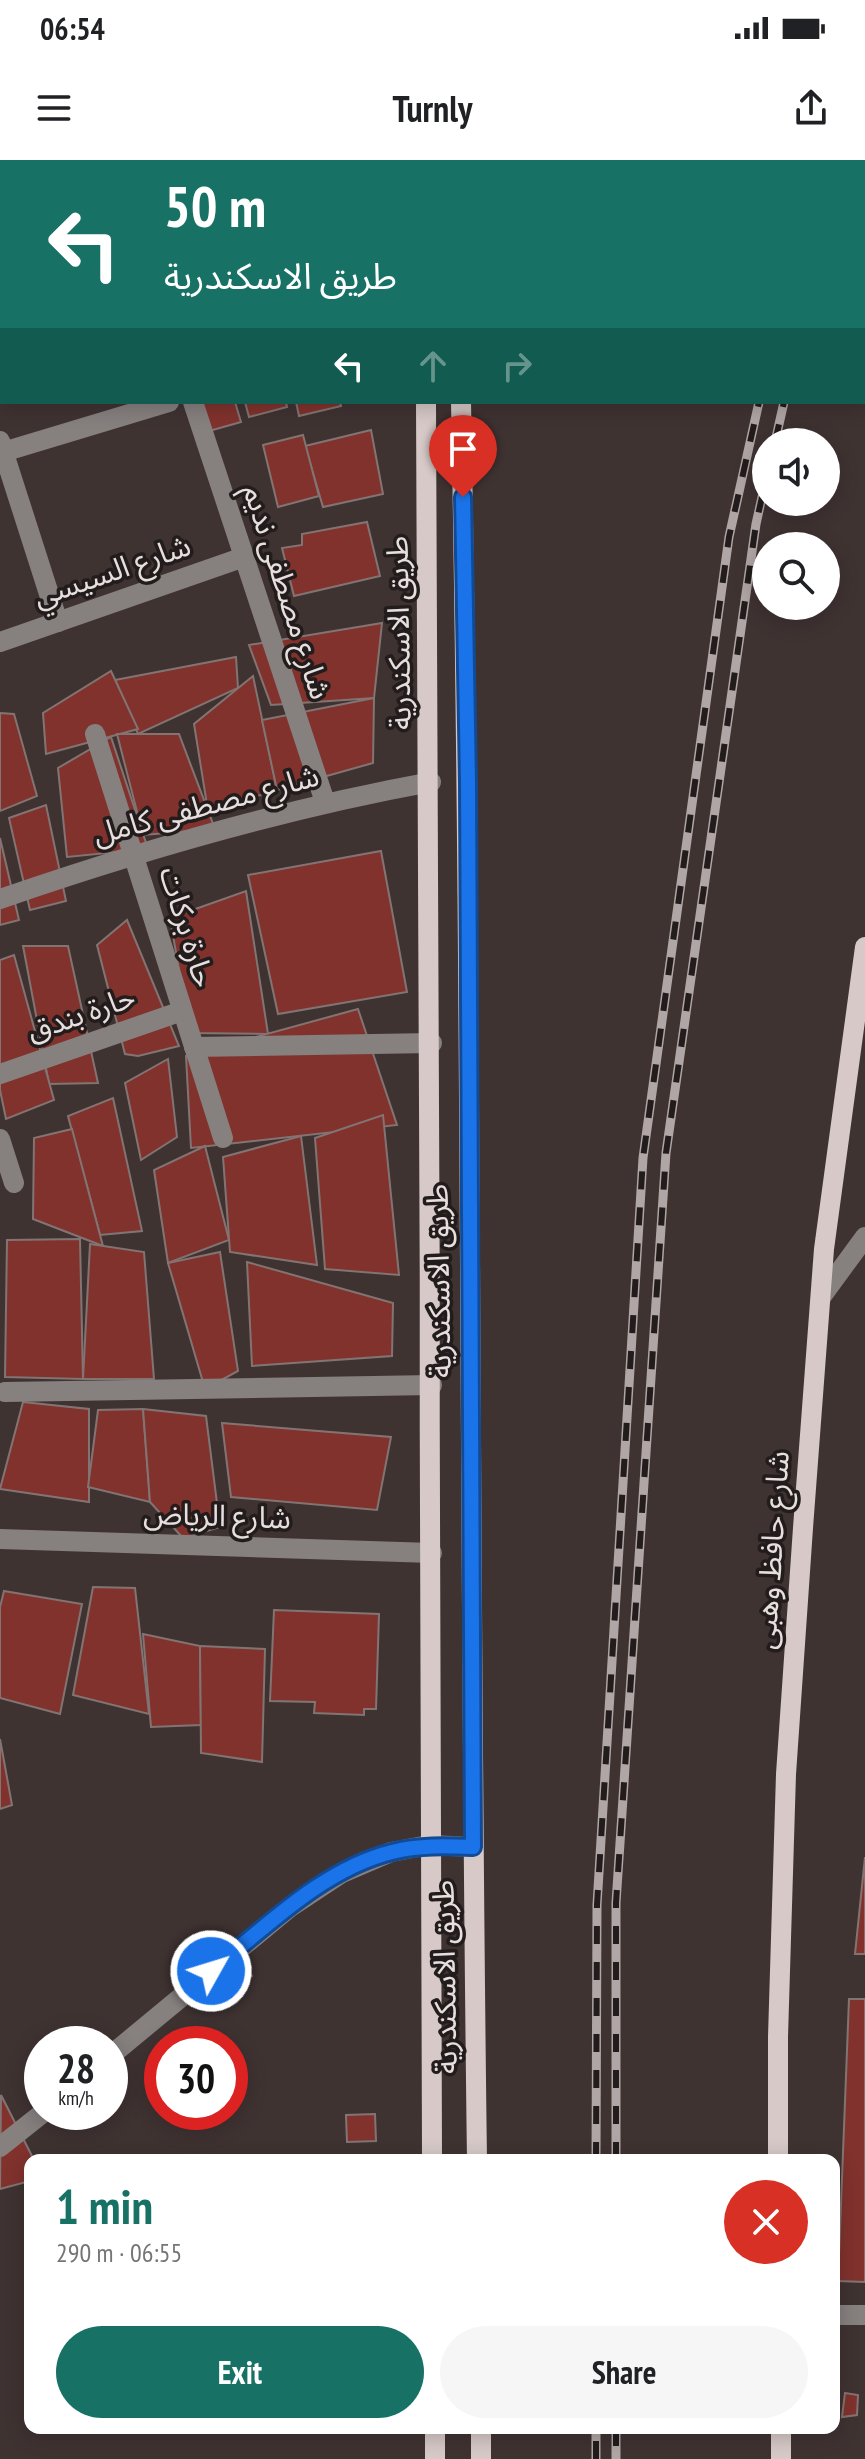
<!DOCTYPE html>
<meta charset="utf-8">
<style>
body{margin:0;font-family:"PT Sans Narrow","Noto Sans Arabic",sans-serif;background:#f6f6f6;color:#202124;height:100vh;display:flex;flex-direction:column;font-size:30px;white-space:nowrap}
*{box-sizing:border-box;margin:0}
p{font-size:26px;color:#757577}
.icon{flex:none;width:44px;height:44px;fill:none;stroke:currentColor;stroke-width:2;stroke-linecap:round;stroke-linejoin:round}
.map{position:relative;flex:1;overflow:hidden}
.details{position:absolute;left:24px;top:1994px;width:816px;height:280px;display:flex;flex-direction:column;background:#fff;border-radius:16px;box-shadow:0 4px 20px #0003}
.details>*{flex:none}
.top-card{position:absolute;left:0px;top:0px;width:866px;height:244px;box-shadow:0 4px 20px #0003;background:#177265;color:#fff;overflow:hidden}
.buttons{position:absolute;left:752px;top:268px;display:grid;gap:16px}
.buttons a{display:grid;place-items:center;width:88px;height:88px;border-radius:50%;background:#fff;box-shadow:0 4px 20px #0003;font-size:40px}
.speed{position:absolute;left:24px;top:1866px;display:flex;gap:16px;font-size:40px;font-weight:700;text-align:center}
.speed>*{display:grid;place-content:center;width:104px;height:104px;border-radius:50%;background:#fff;box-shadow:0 4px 20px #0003;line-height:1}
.speed small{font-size:20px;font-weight:400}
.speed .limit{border:12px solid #d22;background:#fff;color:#111}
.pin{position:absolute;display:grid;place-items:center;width:68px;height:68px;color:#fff;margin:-82px -34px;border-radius:50% 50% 50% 0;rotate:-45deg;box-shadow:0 0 8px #0007}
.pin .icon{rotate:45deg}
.me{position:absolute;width:88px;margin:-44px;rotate:51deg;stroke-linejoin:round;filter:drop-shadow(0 0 6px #0008)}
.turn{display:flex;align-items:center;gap:28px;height:168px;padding:0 32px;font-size:36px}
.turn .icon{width:104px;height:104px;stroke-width:2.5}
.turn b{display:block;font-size:56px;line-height:68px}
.lanes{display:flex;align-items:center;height:76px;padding:0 32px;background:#0003;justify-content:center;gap:40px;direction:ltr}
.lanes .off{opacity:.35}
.round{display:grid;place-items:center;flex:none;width:84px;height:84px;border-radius:42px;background:#f6f6f6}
.overview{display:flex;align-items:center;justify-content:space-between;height:136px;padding:0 32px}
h1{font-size:48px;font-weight:700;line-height:60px;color:#177265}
.button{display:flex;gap:16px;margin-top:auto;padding:16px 32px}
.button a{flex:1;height:92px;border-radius:48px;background:#177265;color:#fff;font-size:32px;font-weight:700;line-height:92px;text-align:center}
.button a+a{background:#f6f6f6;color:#202124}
.status{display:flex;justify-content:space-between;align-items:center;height:56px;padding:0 40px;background:#fff;direction:ltr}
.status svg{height:22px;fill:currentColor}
header{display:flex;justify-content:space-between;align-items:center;height:104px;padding:0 32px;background:#fff;font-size:36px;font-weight:700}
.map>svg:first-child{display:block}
.building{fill:#81322d;stroke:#827473;stroke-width:2}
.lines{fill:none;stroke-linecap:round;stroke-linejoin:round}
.minor{stroke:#86807f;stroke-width:20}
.major{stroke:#d6c9c7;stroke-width:20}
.rail-casing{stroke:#b0a6a5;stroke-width:9}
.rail{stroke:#221c1c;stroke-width:6;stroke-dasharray:18;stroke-linecap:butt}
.route-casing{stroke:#114b97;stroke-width:20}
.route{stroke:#1a73e8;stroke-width:14}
.labels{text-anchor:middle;stroke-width:7;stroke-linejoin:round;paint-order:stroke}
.street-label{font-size:30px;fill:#e7dfde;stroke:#221c1c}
</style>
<div class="status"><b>06:54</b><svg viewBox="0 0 49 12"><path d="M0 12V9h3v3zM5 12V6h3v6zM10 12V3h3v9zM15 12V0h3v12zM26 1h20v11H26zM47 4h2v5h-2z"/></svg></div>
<header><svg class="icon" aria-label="menu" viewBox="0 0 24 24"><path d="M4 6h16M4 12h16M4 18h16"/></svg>Turnly<svg class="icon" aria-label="share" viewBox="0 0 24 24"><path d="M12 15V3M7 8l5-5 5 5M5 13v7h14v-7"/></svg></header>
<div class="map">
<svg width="865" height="2299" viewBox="0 0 865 2299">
<rect width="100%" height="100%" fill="#3f3332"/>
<!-- building -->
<g class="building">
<polygon points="196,242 235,242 241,262 202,273"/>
<polygon points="245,242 286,242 287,247 249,257"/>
<polygon points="296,242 340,242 341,246 299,256"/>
<polygon points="371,270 383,334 323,347 305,286"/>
<polygon points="303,275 319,336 278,347 263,285"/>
<polygon points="367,362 380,416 294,436 282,388 302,385 302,374"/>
<polygon points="382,463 374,538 271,545 249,485"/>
<polygon points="236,497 238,528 138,574 115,520"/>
<polygon points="111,511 138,569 46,594 43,553"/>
<polygon points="253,516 277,630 208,651 194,564"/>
<polygon points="374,538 373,603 277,630 262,560"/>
<polygon points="0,553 14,554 37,636 0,651"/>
<polygon points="117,574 179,574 215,669 143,675"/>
<polygon points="111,577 148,689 67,697 58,608"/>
<polygon points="46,645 66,741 30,750 9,658"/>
<polygon points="0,678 19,760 0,765"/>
<polygon points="381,691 407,832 278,854 248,715"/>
<polygon points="246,731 268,874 190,873 170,758"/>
<polygon points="127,760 179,886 138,896 125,894 97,785"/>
<polygon points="23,786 68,786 98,923 49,924"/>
<polygon points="14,795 54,940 6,959 0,930 0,800"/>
<polygon points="358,849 397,965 191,988 186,896"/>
<polygon points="168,899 177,977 141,1000 125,923"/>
<polygon points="113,938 142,1071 100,1075 68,956"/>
<polygon points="383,955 399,1115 325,1109 315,978"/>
<polygon points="72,969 100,1075 103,1086 33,1059 34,978"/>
<polygon points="301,976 317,1105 230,1092 223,997"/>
<polygon points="205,986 229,1080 168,1103 154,1010"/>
<polygon points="80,1079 83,1219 5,1217 7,1080"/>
<polygon points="90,1084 144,1092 154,1219 83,1219"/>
<polygon points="220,1092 238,1211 205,1229 168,1103"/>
<polygon points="247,1102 393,1143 392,1196 252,1206"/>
<polygon points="23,1242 89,1249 89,1342 0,1329"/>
<polygon points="143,1249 150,1342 88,1327 98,1250"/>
<polygon points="143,1249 206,1256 220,1367 183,1378 150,1342"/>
<polygon points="222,1263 391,1277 377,1350 231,1337"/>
<polygon points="93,1427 135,1428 149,1554 73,1535"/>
<polygon points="4,1431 82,1444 60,1554 0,1538 0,1447"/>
<polygon points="274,1450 379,1454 376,1549 364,1549 364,1555 314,1553 315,1542 270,1541"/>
<polygon points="143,1474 200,1486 201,1565 151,1567"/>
<polygon points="200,1486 265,1489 262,1602 201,1593"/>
<polygon points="0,1579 12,1645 0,1649"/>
<polygon points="865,1697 865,1794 855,1794"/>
<polygon points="243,1803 252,1816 240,1825 231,1812"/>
<polygon points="849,1839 865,1839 865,2122 838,2121"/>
<polygon points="1,1935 34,2000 30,2000 30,2021 0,2029"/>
<polygon points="375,1954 376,1981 347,1982 346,1955"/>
<polygon points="845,2233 858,2235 857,2255 842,2257"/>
</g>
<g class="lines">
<!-- minor -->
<g class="minor">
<polyline points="115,0 115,2"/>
<polyline points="164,2 172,0"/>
<polyline points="0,45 2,44"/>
<polyline points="193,242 325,642"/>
<polyline points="0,281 58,462"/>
<polyline points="0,293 169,242"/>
<polyline points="0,482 244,397"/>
<polyline points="95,574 223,978"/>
<path d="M0,739c142,-49 283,-90 431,-117"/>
<polyline points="194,887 432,883"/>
<polyline points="0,914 182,851"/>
<polyline points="0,979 14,1023"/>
<polyline points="821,1137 865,1077"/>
<polyline points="5,1232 432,1225"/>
<polyline points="0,1379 432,1393"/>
<polyline points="110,1896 289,1748 342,1713 391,1692 429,1685 473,1687"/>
<polyline points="0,1987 44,1952"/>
<polyline points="834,2155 865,2155"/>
</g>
<!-- major -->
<g class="major">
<polyline points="423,0 423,2"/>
<polyline points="458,0 458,2"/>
<path d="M426,242c7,586 1,1172 6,1758"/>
<path d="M461,242c11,586 8,1172 16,1758"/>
<polyline points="778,2000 778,1877 786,1614 803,1368 824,1089 865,787"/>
<polyline points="435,2268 435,2299"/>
<polyline points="481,2268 481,2299"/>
<polyline points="781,2268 781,2299"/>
</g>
<defs>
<g id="rail">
<polyline points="813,2 813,0"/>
<polyline points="840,2 840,0"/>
<polyline points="775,282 784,242"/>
<polyline points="596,2000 597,1745 643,998 729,377 759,242"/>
<polyline points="616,2000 616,1743 666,993 756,364 766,319"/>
<polyline points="616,2268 616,2299"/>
<polyline points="596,2299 596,2268"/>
</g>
</defs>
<!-- rail casing -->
<use href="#rail" class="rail-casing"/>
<!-- rail -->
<use href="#rail" class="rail"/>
</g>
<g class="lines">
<defs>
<path id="route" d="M211,1811c55,-44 112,-102 181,-119 27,-7 54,-6 81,-5l-5,-1065 -5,-285"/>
</defs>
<!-- route casing -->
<use href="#route" class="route-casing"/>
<!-- route -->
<use href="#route" class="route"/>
</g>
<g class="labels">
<!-- street labels -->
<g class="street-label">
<text transform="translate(112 411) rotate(-19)" y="10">شارع السيسي</text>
<text transform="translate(287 432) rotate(72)" y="10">شارع مصطفى نديم</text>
<text transform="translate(399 473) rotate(-91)" y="10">طريق الاسكندرية</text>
<text transform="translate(206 645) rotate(-15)" y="10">شارع مصطفى كامل</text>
<text transform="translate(187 767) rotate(73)" y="10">حارة بركات</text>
<text transform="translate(81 854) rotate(-19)" y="10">حارة بندق</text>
<text transform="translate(439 1121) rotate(-91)" y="10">طريق الاسكندرية</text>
<text transform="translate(217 1356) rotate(2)" y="10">شارع الرياض</text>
<text transform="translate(772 1390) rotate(-86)" y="10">شارع حافظ وهبى</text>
<text transform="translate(445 1817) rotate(-91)" y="10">طريق الاسكندرية</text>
</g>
</g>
</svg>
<div class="buttons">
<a><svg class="icon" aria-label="sound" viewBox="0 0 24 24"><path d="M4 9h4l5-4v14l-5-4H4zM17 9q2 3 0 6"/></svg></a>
<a><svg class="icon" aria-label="search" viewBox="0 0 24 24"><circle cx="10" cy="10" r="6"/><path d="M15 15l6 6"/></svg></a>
</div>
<div class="speed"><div>28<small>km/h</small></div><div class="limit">30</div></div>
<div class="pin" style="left:463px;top:337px;background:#d93025"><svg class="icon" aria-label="arrive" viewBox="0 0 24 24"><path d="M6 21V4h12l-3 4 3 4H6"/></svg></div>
<svg class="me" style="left:211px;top:1811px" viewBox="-20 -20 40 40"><circle r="17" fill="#1a73e8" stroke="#fff" stroke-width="3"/><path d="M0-11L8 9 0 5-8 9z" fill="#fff"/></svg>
<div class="top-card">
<div class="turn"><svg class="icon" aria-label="left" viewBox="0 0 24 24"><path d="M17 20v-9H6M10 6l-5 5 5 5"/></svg><div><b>50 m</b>طريق الاسكندرية</div></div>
<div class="lanes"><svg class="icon" aria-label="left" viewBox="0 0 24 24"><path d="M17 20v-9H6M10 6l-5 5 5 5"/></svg><svg class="icon off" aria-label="ahead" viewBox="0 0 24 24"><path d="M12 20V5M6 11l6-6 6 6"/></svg><svg class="icon off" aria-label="right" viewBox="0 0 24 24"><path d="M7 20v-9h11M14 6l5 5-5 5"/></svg></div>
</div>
<section class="details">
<div class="overview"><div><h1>1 min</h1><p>290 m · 06:55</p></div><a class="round" style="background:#d93025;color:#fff"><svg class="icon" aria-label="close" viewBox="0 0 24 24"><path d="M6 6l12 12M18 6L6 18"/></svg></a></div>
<div class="button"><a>Exit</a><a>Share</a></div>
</section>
</div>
